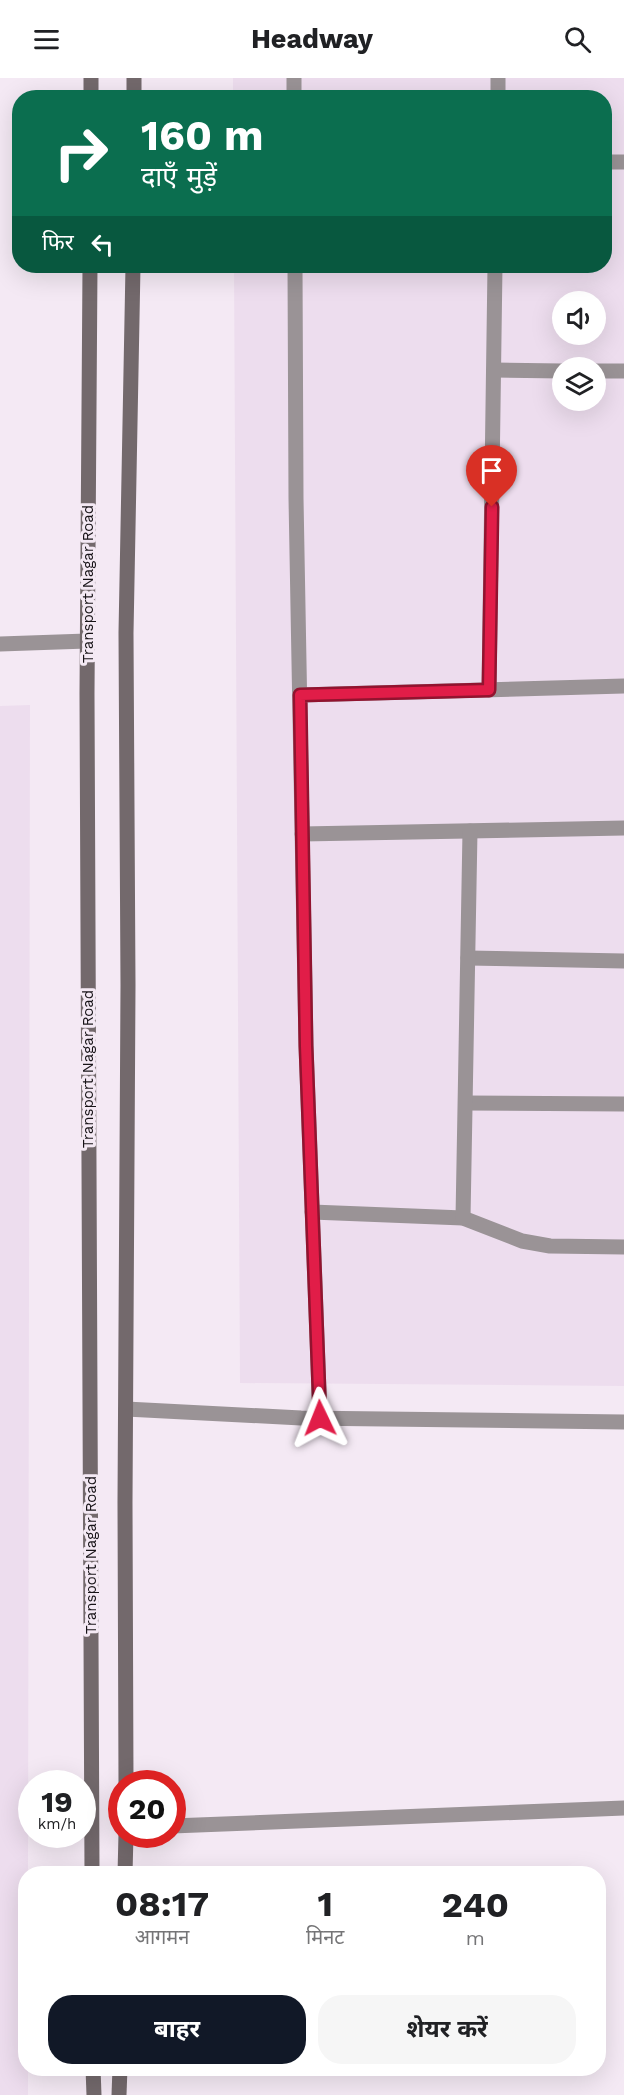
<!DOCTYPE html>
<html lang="hi">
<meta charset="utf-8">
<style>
body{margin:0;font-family:"Work Sans","Noto Sans Devanagari",sans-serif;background:#f6f6f6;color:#202124;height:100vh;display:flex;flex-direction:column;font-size:22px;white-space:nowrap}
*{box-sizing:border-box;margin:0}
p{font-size:20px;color:#757577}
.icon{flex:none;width:33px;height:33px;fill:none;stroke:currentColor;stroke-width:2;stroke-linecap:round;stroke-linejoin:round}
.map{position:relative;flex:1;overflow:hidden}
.details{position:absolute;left:18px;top:1788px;width:588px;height:210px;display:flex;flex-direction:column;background:#fff;border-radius:24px;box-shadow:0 6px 24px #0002}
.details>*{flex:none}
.top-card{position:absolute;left:12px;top:12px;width:600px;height:183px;border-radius:24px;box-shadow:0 6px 24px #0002;background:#0b6e4f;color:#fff;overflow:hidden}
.buttons{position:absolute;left:552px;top:213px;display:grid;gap:12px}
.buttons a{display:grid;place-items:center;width:54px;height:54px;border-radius:50%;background:#fff;box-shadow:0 6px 24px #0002;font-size:30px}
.speed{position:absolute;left:18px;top:1692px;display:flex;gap:12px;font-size:30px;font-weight:700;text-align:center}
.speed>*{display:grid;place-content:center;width:78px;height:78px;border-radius:50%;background:#fff;box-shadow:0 6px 24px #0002;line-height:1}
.speed small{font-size:15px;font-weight:400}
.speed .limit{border:9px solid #d22;background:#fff;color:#111}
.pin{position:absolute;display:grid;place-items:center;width:51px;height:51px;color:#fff;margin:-62px -26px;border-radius:50% 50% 50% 0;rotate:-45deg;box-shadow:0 0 6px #0007}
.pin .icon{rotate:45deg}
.me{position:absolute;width:66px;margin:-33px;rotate:358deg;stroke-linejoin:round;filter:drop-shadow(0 0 4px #0008)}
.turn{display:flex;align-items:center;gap:21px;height:126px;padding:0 30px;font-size:27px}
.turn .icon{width:78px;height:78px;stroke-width:2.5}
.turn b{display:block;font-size:42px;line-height:51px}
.then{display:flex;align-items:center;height:57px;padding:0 30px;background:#0003;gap:12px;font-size:22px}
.eta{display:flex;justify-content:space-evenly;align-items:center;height:102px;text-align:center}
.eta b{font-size:36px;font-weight:700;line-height:42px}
.primary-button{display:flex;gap:12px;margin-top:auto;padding:12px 30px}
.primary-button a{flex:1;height:69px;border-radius:24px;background:#111827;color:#fff;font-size:24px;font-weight:700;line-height:69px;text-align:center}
.primary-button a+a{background:#f6f6f6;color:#202124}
header{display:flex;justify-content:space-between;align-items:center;height:78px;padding:0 30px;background:#fff;font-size:27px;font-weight:700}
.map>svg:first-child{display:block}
.built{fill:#edddee;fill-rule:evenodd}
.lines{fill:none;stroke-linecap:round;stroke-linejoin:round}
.lane{stroke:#9a9396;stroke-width:15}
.street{stroke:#9a9396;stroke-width:15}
.secondary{stroke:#73696c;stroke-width:15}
.route-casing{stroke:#92132f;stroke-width:15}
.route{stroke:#e11d48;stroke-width:10}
.labels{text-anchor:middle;stroke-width:6;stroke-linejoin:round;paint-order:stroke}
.street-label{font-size:15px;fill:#161216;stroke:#f4e9f4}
</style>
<header><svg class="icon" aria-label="menu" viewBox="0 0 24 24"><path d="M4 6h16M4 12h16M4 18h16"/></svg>Headway<svg class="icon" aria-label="search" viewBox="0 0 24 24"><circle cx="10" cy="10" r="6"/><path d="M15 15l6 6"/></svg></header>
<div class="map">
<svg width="624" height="2017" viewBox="0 0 624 2017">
<rect width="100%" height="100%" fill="#f4e9f4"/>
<!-- built -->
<g class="built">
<path d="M233,0h391v1308l-384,-3 -6,-1117h370v-168l-371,-1zM562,224h34v32h-34zM562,290h34v32h-34z"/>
<polygon points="30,627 28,1795 26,1796 26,1990 28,1991 28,2017 0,2017 0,628"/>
</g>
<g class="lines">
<!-- lane -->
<g class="lane">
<polyline points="294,20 294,0"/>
<polyline points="498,20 498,0"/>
<polyline points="604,84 624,84"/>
<polyline points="295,188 296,420 306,968 320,1340"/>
<polyline points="494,292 562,293"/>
<polyline points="596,293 624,293"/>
<polyline points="489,612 495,188"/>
<polyline points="300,617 624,608"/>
<polyline points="302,756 624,750"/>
<polyline points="468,880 624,883"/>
<polyline points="466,1025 624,1026"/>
<polyline points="312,1134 463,1140 522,1163 550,1168 624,1169"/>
<polyline points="463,1140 470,753"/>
<polyline points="126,1331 301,1340 624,1344"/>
<polyline points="172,1748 624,1730"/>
</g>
<!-- street -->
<polyline class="street" points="0,566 87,563"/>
<!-- secondary -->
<g class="secondary">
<polyline points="134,0 134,20"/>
<polyline points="91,20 91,0"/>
<polyline points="90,188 87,616 92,1796"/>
<polyline points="126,1706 125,1425 128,907 126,555 133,188"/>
<polyline points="125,1796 126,1756"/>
<polyline points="93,1990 94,2017"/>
<polyline points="119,2017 120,1990"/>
</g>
</g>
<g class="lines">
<defs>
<polyline id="route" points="320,1340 306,968 300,617 489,612 492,429"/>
</defs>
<!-- route casing -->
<use href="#route" class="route-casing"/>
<!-- route -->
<use href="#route" class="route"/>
</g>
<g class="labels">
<!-- street labels -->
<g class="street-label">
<text transform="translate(88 506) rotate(-90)" y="5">Transport Nagar Road</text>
<text transform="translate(88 991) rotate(-90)" y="5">Transport Nagar Road</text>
<text transform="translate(91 1477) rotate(-90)" y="5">Transport Nagar Road</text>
</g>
</g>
</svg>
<div class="buttons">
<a><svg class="icon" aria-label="sound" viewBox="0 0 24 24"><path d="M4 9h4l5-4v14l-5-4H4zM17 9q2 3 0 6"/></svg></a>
<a><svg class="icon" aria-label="layers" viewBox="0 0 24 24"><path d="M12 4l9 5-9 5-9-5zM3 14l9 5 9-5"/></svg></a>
</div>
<div class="speed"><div>19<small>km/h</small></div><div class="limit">20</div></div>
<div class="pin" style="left:492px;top:429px;background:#d93025"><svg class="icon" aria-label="arrive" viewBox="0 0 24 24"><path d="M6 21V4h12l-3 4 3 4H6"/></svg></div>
<svg class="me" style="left:320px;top:1340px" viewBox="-20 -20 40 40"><path d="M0-17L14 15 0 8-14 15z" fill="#e11d48" stroke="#fff" stroke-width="4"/></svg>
<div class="top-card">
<div class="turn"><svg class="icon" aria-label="right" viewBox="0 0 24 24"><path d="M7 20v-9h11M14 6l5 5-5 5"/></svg><div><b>160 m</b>दाएँ मुड़ें</div></div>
<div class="then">फिर<svg class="icon" aria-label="left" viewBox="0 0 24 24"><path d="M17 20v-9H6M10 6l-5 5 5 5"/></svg></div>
</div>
<section class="details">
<div class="eta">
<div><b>08:17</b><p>आगमन</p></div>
<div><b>1</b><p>मिनट</p></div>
<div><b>240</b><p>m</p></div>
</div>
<div class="primary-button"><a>बाहर</a><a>शेयर करें</a></div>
</section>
</div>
